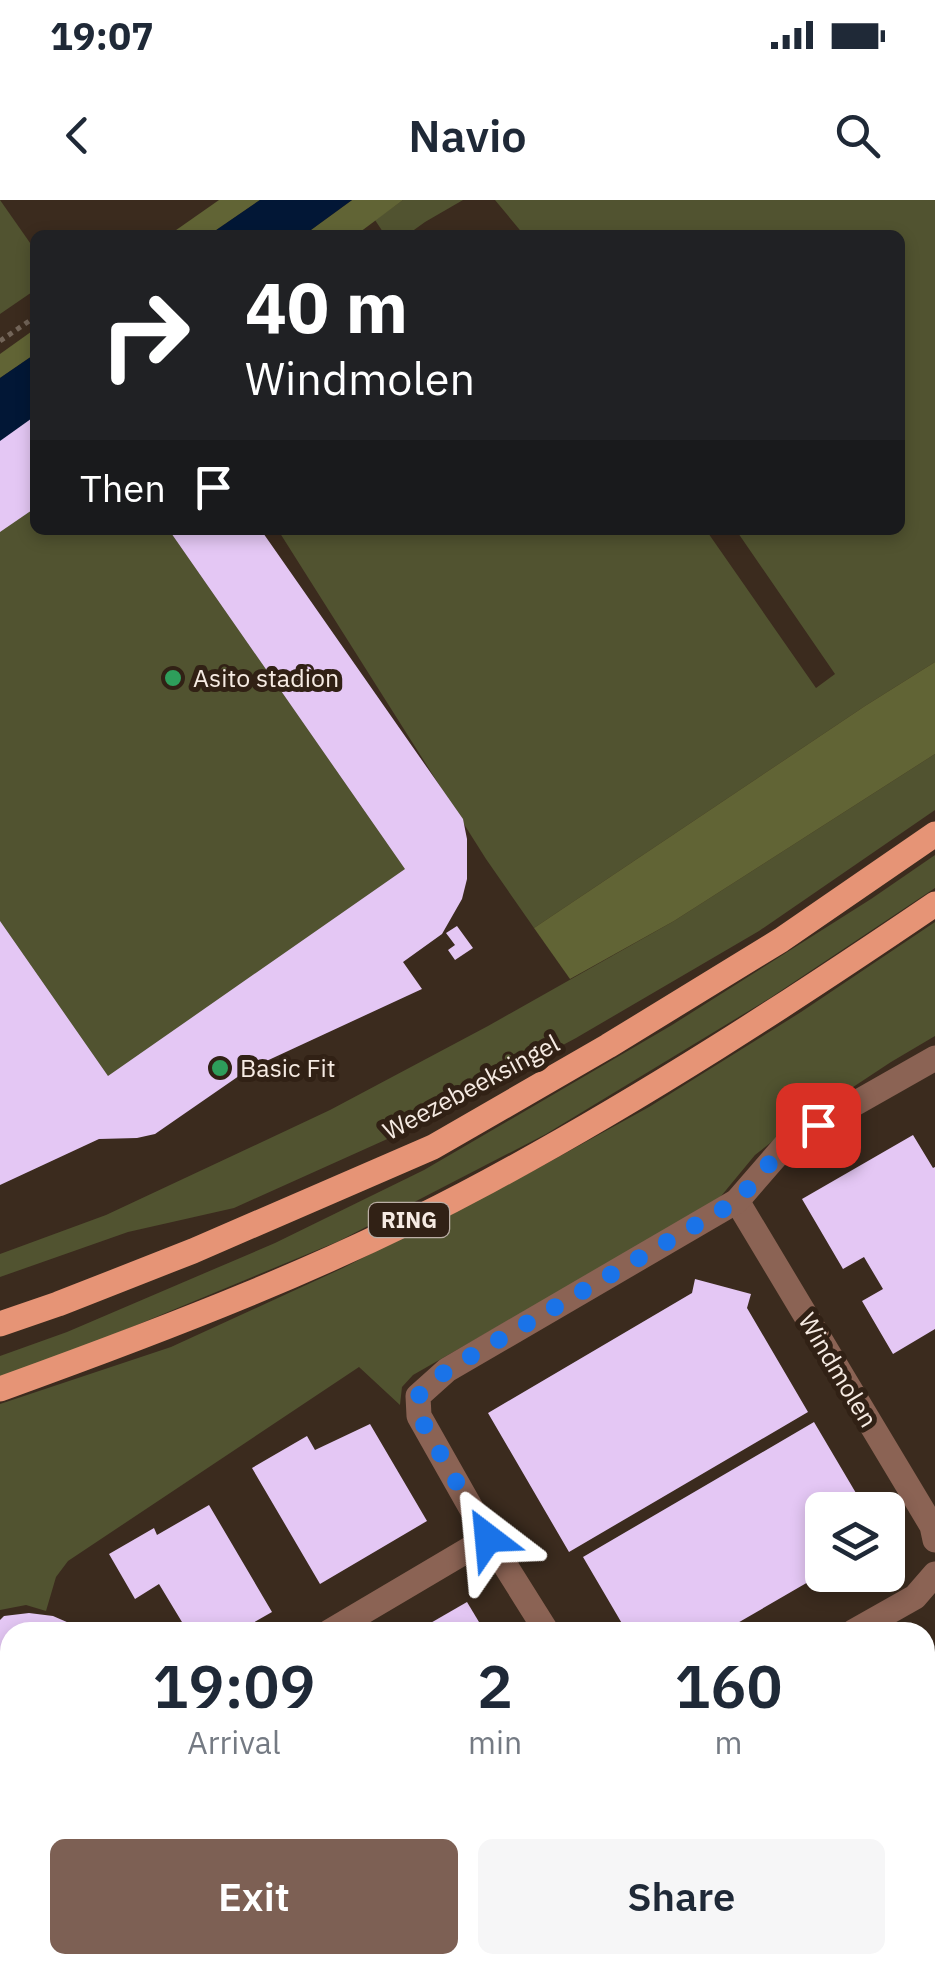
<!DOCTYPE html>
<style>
body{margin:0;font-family:"IBM Plex Sans",sans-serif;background:#f6f6f7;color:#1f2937;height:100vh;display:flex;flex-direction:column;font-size:38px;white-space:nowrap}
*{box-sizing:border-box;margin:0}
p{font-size:32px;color:#747a83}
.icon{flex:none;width:55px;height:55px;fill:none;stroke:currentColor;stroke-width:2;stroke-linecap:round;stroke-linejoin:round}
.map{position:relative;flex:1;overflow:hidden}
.drawer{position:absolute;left:0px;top:1422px;width:935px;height:352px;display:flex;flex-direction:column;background:#fff;border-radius:30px 30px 0 0;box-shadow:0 5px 15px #0003}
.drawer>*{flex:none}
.hud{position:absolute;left:30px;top:30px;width:875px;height:305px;border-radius:15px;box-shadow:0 5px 15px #0003;background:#202124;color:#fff;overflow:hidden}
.buttons{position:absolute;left:805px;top:1292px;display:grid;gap:20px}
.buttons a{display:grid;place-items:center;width:100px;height:100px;border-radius:15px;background:#fff;box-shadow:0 5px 15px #0003;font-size:50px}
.pin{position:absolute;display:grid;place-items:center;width:85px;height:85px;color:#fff;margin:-42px;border-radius:20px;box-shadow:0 5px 15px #0006}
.me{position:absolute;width:110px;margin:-55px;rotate:331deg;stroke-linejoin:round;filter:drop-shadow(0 0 8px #0008)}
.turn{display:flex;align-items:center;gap:35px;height:210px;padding:0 50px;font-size:45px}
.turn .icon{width:130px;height:130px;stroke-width:2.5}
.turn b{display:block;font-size:70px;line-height:85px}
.then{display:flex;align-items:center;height:95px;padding:0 50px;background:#0003;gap:20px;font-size:38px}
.eta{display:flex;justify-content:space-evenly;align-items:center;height:170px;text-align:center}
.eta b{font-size:60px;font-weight:600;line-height:70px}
.primary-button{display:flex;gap:20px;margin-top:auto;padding:20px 50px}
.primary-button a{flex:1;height:115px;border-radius:15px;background:#7d6054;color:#fff;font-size:40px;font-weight:600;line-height:115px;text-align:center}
.primary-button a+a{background:#f6f6f7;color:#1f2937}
.status{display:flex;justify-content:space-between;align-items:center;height:70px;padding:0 50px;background:#fff;direction:ltr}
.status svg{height:28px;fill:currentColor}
header{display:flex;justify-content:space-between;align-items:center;height:130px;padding:0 50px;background:#fff;font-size:45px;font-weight:600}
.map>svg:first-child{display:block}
.green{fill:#515330}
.forest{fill:#616435}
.water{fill:#021736}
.building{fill:#e4c7f4}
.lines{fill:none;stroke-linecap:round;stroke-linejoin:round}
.path{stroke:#736559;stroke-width:5;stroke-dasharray:5 5;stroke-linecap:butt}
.minor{stroke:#8b6354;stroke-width:25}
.primary{stroke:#e69476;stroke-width:25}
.route{stroke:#1a73e8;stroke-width:18;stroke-dasharray:0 32.4}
.leisure-dot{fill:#2e9e5b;stroke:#312115;stroke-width:4}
.labels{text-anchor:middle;stroke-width:10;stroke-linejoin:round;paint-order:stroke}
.shield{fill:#312115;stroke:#bbaea5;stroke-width:2.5}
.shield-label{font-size:22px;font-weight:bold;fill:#f6ebe3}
.poi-label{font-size:25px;fill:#f6ebe3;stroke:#312115;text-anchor:start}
.street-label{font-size:25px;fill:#f6ebe3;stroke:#312115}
</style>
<div class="status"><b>19:07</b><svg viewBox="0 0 49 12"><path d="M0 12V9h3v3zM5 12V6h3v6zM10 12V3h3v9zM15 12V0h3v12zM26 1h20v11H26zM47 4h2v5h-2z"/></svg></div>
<header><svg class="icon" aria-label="back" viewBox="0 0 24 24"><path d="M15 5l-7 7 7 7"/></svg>Navio<svg class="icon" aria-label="search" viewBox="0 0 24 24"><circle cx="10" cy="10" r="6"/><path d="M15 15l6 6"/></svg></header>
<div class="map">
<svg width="935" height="1773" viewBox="0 0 935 1773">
<rect width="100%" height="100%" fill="#3b2b1e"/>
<!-- green -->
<g class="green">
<polygon points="0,0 35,50 35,90 0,114"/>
<polygon points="403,0 463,0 425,22 407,35 385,35 375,20"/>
<polygon points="495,0 935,0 935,462 865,506 534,728 486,659 278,330 706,330 816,488 835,474 736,330 900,330 900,35 524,35"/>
<polygon points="35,233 35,330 242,330 449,627 146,922 0,827 0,258"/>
<polygon points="935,554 935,610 759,731 576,838 394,936 234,1008 128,1032 0,1077 0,1054 106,1015 330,910 488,826 674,721"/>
<polygon points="935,655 935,688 770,798 546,934 339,1041 74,1151 0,1177 0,1156 67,1132 275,1043 424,970 672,825 871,699"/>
<polygon points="935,722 935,836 891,862 779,936 755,955 717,1001 413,1175 402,1187 400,1205 359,1167 68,1361 56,1377 46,1411 26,1405 0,1410 0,1204 171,1147 343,1068 533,971 649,907 801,812"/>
<polygon points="10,1705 10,1765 0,1773 0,1708"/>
<polygon points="751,1765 817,1765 821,1773 756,1773"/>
</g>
<!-- forest -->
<g class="forest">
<polygon points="219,0 260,0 209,35 169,35"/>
<polygon points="352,0 403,0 356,35 304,35"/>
<polygon points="35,129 35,154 0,178 0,154"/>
<polygon points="935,462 935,554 674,721 570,779 534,728 865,506"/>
</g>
<!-- water -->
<g class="water">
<polygon points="260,0 352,0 304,35 209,35"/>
<polygon points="35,154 35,220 0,244 0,178"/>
</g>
<!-- building -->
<g class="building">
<polygon points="35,216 35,308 0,332 0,241"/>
<polygon points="169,330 261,330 463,619 467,639 467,679 462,699 442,734 403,762 422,789 249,869 155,934 137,938 99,939 0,985 0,721 108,876 405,669"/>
<polygon points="457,726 473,748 455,760 448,750 455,745 446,733"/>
<polygon points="913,935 933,968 935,967 935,1129 893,1154 862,1101 883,1089 864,1057 843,1069 802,999"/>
<polygon points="695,1079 751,1094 747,1108 808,1212 569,1352 488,1213 692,1093"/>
<polygon points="814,1222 866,1310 822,1310 822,1374 722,1432 627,1432 583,1357"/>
<polygon points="370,1224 427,1321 320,1384 252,1268 307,1236 315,1250"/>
<polygon points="209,1305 272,1412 237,1432 188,1432 159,1384 135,1399 109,1354 154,1328 157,1335"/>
<polygon points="467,1402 485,1432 415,1432"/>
<polygon points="29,1413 53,1416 76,1426 84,1432 10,1432 10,1714 0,1717 0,1420 4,1416"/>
<polygon points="925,1708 929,1714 935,1710 935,1743 925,1748"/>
<polygon points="10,1751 10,1765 169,1765 149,1773 0,1773 0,1755"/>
<polygon points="491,1765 527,1765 531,1773 485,1773 483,1770"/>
<polygon points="841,1765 904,1765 908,1773 845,1773"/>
</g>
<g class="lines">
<!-- path -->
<g class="path">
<polyline points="0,141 35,117"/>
<polyline points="743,1765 748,1773"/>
</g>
<!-- minor -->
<g class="minor">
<polyline points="737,1001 932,1326 935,1340"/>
<polyline points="329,1432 488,1338"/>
<polyline points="547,1432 488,1338 419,1216 418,1196 447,1170 737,1001 789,941 935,858"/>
<polyline points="853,1432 915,1397 935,1374"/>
<polyline points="925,1635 935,1629"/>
<polyline points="270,1773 284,1765"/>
<polyline points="689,1773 703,1765"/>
</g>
<!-- primary -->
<g class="primary">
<polyline points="0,1124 58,1104 193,1051 433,947 608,846 781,740 935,634"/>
<path d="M0,1189c166,-60 334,-124 489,-208 154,-83 302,-179 446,-277"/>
</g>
</g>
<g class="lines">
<!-- route -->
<polyline class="route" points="488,1338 419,1216 418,1196 447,1170 737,1001 788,942 818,925"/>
</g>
<!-- markers -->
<g class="leisure-dot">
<circle cx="173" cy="478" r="10"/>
<circle cx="220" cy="868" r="10"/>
</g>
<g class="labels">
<!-- shield labels -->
<rect class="shield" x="369" y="1003" width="80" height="34" rx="8"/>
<g class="shield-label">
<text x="409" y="1028">RING</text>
</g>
<!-- poi labels -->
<g class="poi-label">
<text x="193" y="487">Asito stadion</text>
<text x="240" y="877">Basic Fit</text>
</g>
<!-- street labels -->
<g class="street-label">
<text transform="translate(471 887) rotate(-28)" y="9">Weezebeeksingel</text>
<text transform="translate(838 1170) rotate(59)" y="9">Windmolen</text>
</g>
</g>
</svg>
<div class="buttons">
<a><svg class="icon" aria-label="layers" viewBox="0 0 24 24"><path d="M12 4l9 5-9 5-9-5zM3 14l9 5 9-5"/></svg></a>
</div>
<div class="pin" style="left:818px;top:925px;background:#d93025"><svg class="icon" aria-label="arrive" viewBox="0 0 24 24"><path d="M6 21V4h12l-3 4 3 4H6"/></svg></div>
<svg class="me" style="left:488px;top:1338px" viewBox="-20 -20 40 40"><path d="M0-17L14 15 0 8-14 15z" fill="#1a73e8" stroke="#fff" stroke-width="4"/></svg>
<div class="hud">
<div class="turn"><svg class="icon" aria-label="right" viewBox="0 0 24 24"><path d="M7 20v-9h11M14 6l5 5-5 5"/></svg><div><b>40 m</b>Windmolen</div></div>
<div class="then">Then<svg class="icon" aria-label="arrive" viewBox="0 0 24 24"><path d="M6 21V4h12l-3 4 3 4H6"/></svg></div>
</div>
<section class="drawer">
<div class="eta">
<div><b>19:09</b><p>Arrival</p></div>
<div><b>2</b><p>min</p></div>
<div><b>160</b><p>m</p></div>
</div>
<div class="primary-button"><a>Exit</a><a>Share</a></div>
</section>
</div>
